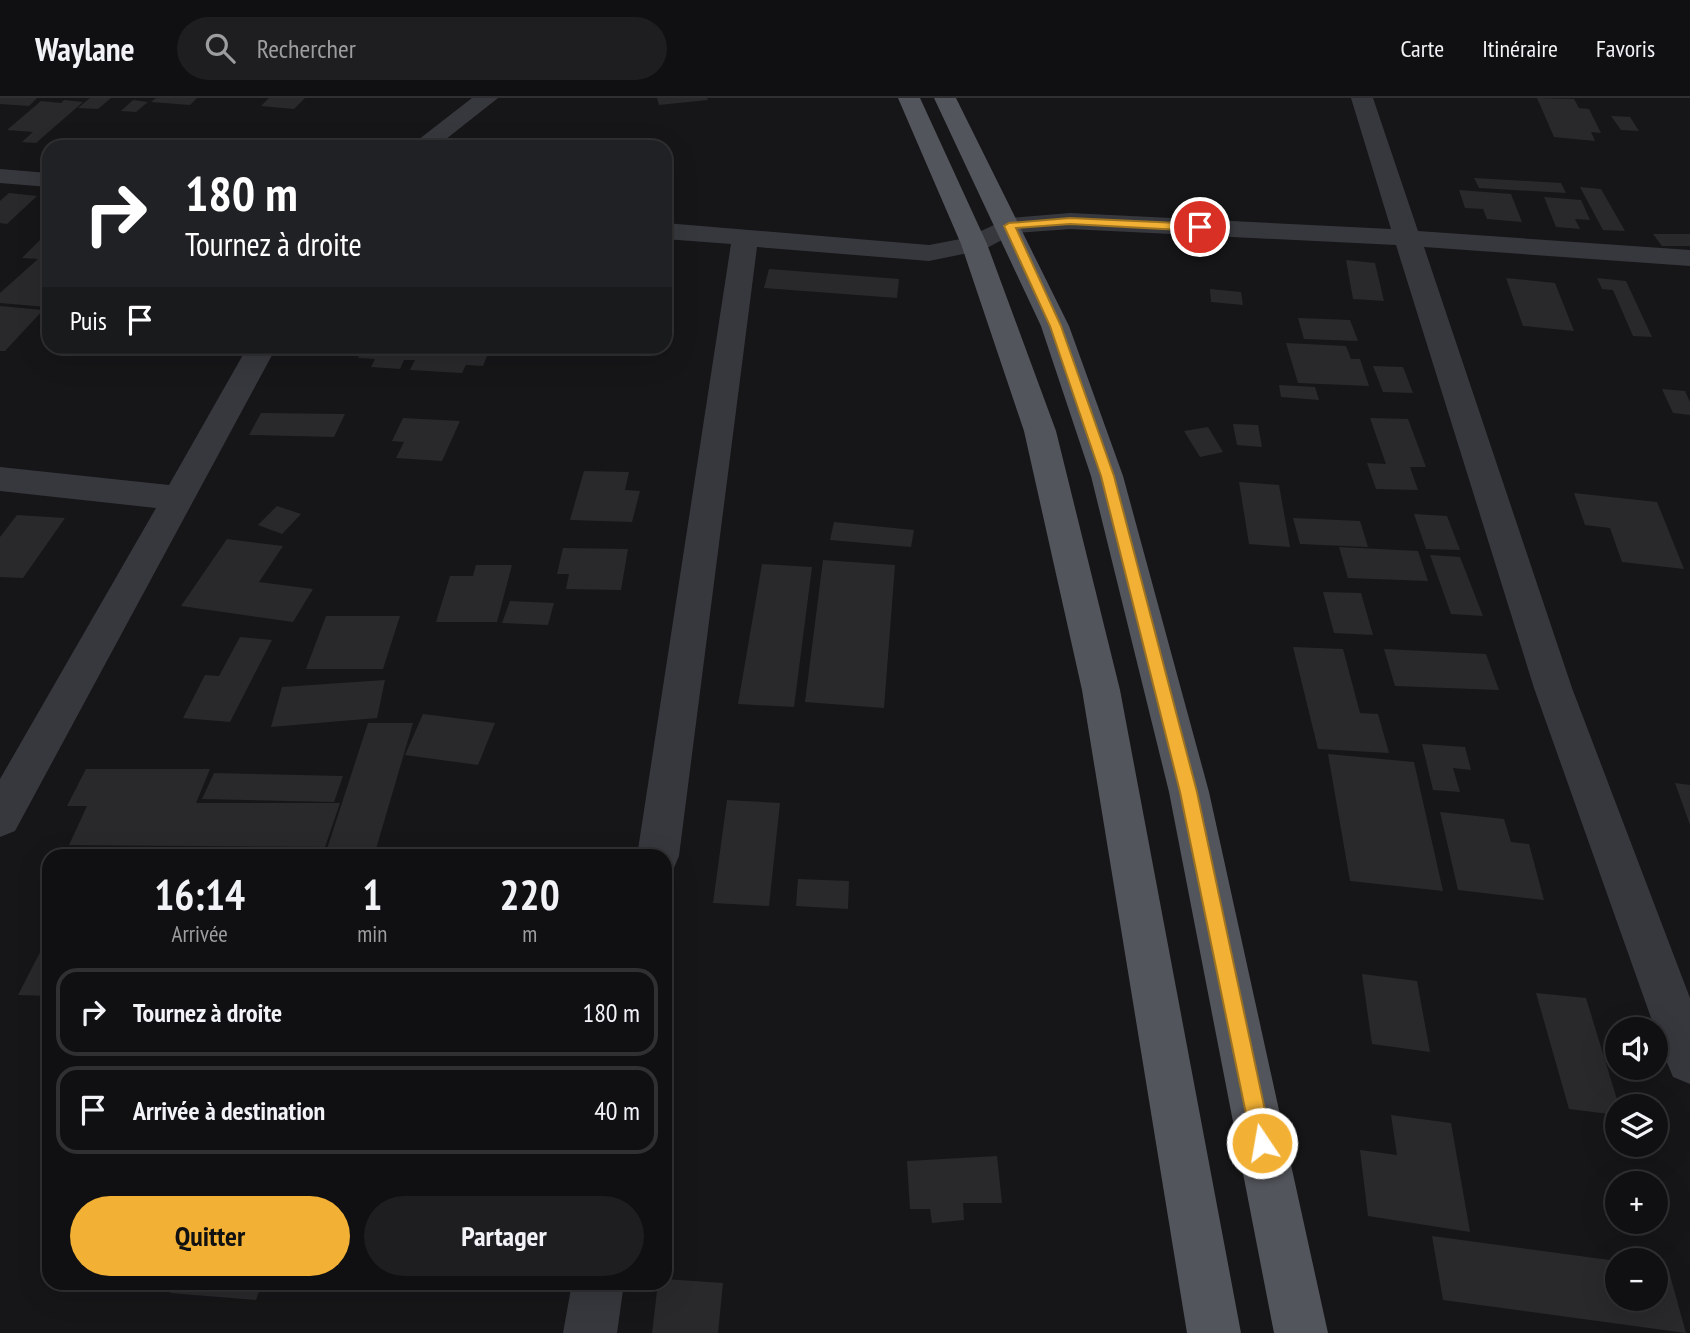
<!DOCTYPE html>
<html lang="fr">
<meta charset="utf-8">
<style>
body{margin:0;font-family:"PT Sans Narrow",sans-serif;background:#1e1e20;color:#f1f3f6;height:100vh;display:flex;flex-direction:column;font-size:26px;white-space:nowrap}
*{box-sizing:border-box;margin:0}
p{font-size:23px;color:#9c9d9f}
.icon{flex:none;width:38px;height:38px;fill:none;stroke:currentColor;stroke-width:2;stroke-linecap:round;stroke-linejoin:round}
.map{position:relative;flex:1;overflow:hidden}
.side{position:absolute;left:42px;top:751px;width:630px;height:441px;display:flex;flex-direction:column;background:#101012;border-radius:21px;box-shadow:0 7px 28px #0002,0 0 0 2px #303032}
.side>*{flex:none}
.top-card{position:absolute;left:42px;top:42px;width:630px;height:214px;border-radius:21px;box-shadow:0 7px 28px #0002,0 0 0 2px #303032;background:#202124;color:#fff;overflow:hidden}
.tools{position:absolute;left:1605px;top:919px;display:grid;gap:14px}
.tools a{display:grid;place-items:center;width:63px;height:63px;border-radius:50%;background:#101012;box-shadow:0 7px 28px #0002,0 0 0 2px #303032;font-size:35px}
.pin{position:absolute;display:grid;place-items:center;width:60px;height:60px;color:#fff;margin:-30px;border:4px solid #fff;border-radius:50%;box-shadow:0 2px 7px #0007}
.me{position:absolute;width:77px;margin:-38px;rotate:348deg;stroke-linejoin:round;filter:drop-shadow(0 0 5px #0008)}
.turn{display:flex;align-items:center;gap:24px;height:147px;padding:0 28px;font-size:32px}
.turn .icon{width:91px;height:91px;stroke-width:2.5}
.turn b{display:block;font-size:49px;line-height:60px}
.then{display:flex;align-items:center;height:66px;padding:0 28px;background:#0003;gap:14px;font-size:26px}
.eta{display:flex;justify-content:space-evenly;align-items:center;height:119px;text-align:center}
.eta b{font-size:42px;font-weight:800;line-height:49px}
.action{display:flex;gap:14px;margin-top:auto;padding:14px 28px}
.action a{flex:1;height:80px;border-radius:42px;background:#f2b134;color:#111;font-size:28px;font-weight:800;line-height:80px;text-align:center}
.action a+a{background:#1e1e20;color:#f1f3f6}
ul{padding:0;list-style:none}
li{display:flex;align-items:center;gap:21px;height:88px;margin:0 14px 10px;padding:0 14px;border:4px solid #303032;border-radius:21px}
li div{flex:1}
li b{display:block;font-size:26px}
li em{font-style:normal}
header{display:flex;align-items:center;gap:42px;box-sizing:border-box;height:98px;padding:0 35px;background:#101012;border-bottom:2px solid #303032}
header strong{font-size:33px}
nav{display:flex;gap:38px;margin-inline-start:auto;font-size:24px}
.search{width:490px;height:63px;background:#1e1e20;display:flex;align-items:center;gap:18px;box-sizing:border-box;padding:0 24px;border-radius:38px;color:#9c9d9f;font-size:26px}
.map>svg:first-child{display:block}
.building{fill:#29292c}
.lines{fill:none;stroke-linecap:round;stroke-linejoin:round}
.minor{fill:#37383d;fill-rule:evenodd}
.major{fill:#53555c;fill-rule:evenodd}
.route{fill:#f2b134;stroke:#9d7322;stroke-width:2}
</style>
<header>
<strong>Waylane</strong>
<div class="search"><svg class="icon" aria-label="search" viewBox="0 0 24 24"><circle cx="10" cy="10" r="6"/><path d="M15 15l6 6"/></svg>Rechercher</div>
<nav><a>Carte</a><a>Itinéraire</a><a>Favoris</a></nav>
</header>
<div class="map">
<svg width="1690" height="1235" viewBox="0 0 1690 1235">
<rect width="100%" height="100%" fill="#161618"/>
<!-- building -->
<g class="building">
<polygon points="0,0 37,0 29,8 0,6"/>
<polygon points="90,0 111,0 98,11 78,10"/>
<polygon points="156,0 197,0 190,7 151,4"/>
<polygon points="269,0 305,0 294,11 261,8"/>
<polygon points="657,0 707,0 708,2 659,7"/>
<polygon points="1537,0 1574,1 1579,10 1589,11 1601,35 1591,34 1595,43 1554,39"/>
<polygon points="64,2 83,4 36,45 22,44 33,34 7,32 41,3 61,5"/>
<polygon points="133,2 148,4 136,14 121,13"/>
<polygon points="1611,18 1630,19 1639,33 1621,32"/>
<polygon points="1474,80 1561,85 1566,95 1479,90"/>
<polygon points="1580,89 1601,91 1625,133 1603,132"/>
<polygon points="1459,92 1511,96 1522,124 1487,121 1483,111 1465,110"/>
<polygon points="9,95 37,98 7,126 0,125 0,103"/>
<polygon points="1544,99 1581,102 1590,122 1575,121 1580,131 1556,129"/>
<polygon points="49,133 49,206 46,209 0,205 0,195 38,161 22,160"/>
<polygon points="1653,136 1690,136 1690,148 1662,148"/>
<polygon points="1346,162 1375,165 1384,203 1353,201"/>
<polygon points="769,171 899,181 897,200 764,190"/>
<polygon points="1506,180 1555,185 1574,233 1523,228"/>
<polygon points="1597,180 1626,183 1652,239 1633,238 1613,192 1602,191"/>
<polygon points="1210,191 1241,194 1243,207 1211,204"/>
<polygon points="0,208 43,212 5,253 0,253"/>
<polygon points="1298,220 1350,222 1358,243 1304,241"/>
<polygon points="1286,245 1346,248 1351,261 1360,261 1369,288 1298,285"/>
<polygon points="364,248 491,248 483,268 466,267 462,275 410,272 415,262 404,262 400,271 371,269 375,261 358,260"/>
<polygon points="1373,268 1403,269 1413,295 1383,294"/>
<polygon points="1279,287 1315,289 1319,302 1281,299"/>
<polygon points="1662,291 1685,293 1690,304 1690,317 1673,315"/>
<polygon points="261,315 345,316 334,339 249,337"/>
<polygon points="403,320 460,323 442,363 396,360 404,344 392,343"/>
<polygon points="1370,320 1408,321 1426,369 1410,369 1418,392 1376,391 1367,365 1386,366"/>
<polygon points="1233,326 1258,327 1262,349 1237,347"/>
<polygon points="1208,329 1223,354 1200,359 1184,333"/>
<polygon points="584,373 629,374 625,392 640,393 632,424 570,422"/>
<polygon points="1239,384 1279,387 1290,449 1249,446"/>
<polygon points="1574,395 1657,404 1684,471 1622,464 1610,430 1585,427"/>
<polygon points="277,408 301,416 282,436 258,427"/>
<polygon points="1414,416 1447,418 1460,452 1426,451"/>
<polygon points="17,417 65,420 23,480 0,479 0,439"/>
<polygon points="1293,420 1360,423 1368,449 1300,446"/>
<polygon points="834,424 914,432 911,449 830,442"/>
<polygon points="227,441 283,448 259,484 313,491 293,524 181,508"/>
<polygon points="1339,449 1418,453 1428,483 1348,480"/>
<polygon points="563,450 628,451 621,492 566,491 569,476 557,476"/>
<polygon points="1430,457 1460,459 1483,518 1451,516"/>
<polygon points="823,462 895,467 884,610 805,604"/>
<polygon points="762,466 812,469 794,609 738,606"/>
<polygon points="476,467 512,467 497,524 436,524 450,478 473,478"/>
<polygon points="1323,494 1361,495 1373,537 1334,535"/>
<polygon points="510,503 554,505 548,527 502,525"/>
<polygon points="326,518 400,518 383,571 306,571"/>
<polygon points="240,539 272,542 230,624 183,620 205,577 219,578"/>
<polygon points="1293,549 1343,551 1360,615 1378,616 1389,655 1318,651"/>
<polygon points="1384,551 1486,556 1499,592 1395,588"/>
<polygon points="385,582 377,620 271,629 282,589"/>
<polygon points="423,616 495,625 478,667 405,657"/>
<polygon points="368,625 413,625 376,751 327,751"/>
<polygon points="1422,646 1465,649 1471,672 1453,670 1460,694 1433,692"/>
<polygon points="1328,656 1414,664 1443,793 1350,783"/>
<polygon points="86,671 210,671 196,705 340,705 325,749 69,747 87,708 67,708"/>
<polygon points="214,675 343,678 334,704 202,701"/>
<polygon points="1675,685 1690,687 1690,727"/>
<polygon points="727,702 780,705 769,808 713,805"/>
<polygon points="1440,714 1504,721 1511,744 1529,746 1544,802 1458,792"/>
<polygon points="254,751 301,756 300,758 251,758"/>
<polygon points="798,781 849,783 848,811 796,808"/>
<polygon points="49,837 49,898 18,897"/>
<polygon points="1362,876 1417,883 1430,954 1372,946"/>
<polygon points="1536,895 1586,900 1619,1008 1617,1017 1569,1011"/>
<polygon points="1391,1017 1451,1025 1470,1134 1368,1118 1360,1052 1397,1057"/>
<polygon points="997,1058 1002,1105 963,1105 964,1122 932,1125 930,1111 910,1111 907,1063"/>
<polygon points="1432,1138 1617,1163 1617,1200 1656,1200 1656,1168 1668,1170 1686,1235 1443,1202"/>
<polygon points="665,1181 723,1185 718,1235 652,1235 658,1185 665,1185"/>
<polygon points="173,1185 262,1185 256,1202 170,1195"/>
</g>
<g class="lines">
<!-- minor -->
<g class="minor">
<polygon points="472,0 498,0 436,49 409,49"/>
<polygon points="1351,0 1373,0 1418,133 1690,152 1690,168 1424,149 1572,590 1690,900 1690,986 1673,979 1666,962 1534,590 1396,147 1070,131 1015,135 983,152 929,163 757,149 679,758 673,772 665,775 665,758 637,758 731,146 665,141 665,125 929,147 966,140 1009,120 1070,115 1391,131"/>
<polygon points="0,71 49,75 49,89 0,85"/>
<polygon points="248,248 277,248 15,733 0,739 0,681 156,410 0,393 0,369 169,387"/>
<polygon points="572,1185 624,1185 617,1235 563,1235"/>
</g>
<!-- major -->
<g class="major">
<polygon points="898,0 920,0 987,146 1056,333 1120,592 1241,1235 1187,1235 1082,592 1024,333 961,146"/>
<polygon points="934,0 956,0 1069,228 1123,378 1209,694 1328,1235 1274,1235 1169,694 1091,378 1041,228"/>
</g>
</g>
<!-- route -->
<polygon class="route" points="1070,120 1200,126 1206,129 1200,133 1070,126 1016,130 1061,228 1114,378 1197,694 1272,1045 1269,1053 1262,1056 1255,1053 1252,1045 1180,694 1101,378 1050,228 1004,128 1009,125"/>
</svg>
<div class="tools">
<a><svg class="icon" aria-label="sound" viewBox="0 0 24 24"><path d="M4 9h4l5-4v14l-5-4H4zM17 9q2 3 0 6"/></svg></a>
<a><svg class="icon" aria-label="layers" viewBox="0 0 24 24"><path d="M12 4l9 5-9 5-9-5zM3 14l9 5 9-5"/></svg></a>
<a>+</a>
<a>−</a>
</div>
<div class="pin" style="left:1200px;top:129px;background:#d93025"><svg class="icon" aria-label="arrive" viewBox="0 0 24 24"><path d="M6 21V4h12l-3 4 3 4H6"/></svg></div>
<svg class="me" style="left:1262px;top:1045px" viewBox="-20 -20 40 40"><circle r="17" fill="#f2b134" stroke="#fff" stroke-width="3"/><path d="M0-11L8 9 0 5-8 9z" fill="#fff"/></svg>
<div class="top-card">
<div class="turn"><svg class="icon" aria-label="right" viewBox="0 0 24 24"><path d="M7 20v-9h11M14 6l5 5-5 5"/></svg><div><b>180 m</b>Tournez à droite</div></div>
<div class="then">Puis<svg class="icon" aria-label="arrive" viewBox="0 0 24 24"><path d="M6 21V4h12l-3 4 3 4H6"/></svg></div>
</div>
<section class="side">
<div class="eta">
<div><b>16:14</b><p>Arrivée</p></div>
<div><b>1</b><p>min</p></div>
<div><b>220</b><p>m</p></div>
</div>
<ul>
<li><svg class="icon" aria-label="right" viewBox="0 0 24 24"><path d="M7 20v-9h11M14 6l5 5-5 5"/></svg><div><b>Tournez à droite</b></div><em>180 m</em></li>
<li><svg class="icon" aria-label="arrive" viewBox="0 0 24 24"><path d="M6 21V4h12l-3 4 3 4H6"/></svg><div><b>Arrivée à destination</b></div><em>40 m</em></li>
</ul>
<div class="action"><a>Quitter</a><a>Partager</a></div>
</section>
</div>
